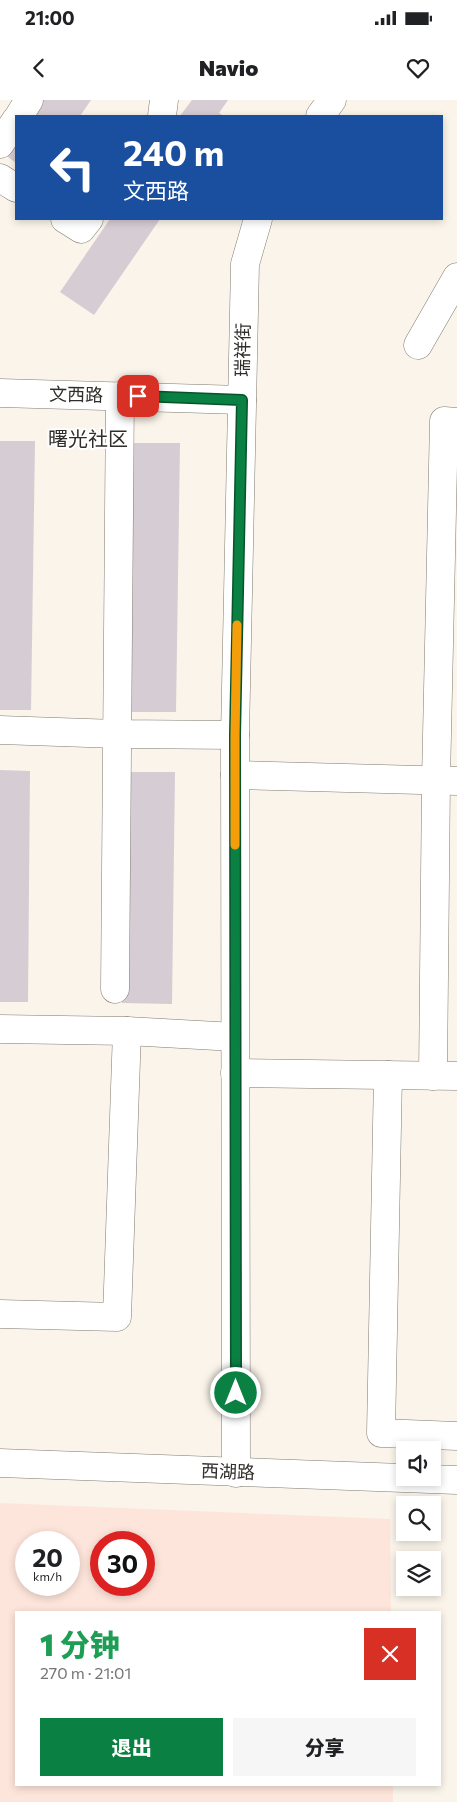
<!DOCTYPE html>
<html lang="zh">
<meta charset="utf-8">
<style>
body{margin:0;font-family:Commissioner,"Noto Sans SC",sans-serif;background:#f6f6f6;color:#202124;height:100vh;display:flex;flex-direction:column;font-size:19px;white-space:nowrap}
*{box-sizing:border-box;margin:0}
p{font-size:16px;color:#757577}
.icon{flex:none;width:28px;height:28px;fill:none;stroke:currentColor;stroke-width:2;stroke-linecap:round;stroke-linejoin:round}
.map{position:relative;flex:1;overflow:hidden}
.drawer{position:absolute;left:15px;top:1511px;width:426px;height:175px;display:flex;flex-direction:column;background:#fff;border-radius:0px;box-shadow:0 2px 8px #0003}
.drawer>*{flex:none}
.guide{position:absolute;left:15px;top:15px;width:428px;height:105px;border-radius:0px;box-shadow:0 2px 8px #0003;background:#1a4fa0;color:#fff;overflow:hidden}
.controls{position:absolute;left:396px;top:1341px;display:grid;gap:10px}
.controls a{display:grid;place-items:center;width:45px;height:45px;border-radius:0px;background:#fff;box-shadow:0 2px 8px #0003;font-size:25px}
.speed{position:absolute;left:15px;top:1431px;display:flex;gap:10px;font-size:25px;font-weight:700;text-align:center}
.speed>*{display:grid;place-content:center;width:65px;height:65px;border-radius:50%;background:#fff;box-shadow:0 2px 8px #0003;line-height:1}
.speed small{font-size:12px;font-weight:400}
.speed .limit{border:8px solid #d22;background:#fff;color:#111}
.pin{position:absolute;display:grid;place-items:center;width:42px;height:42px;color:#fff;margin:-21px;border-radius:10px;box-shadow:0 2px 8px #0006}
.me{position:absolute;width:55px;margin:-28px;rotate:0deg;stroke-linejoin:round;filter:drop-shadow(0 0 4px #0008)}
.turn{display:flex;align-items:center;gap:18px;height:105px;padding:0 25px;font-size:22px}
.turn .icon{width:65px;height:65px;stroke-width:2.5}
.turn b{display:block;font-size:35px;line-height:42px}
.round{display:grid;place-items:center;flex:none;width:52px;height:52px;border-radius:0px;background:#f6f6f6}
.summary{display:flex;align-items:center;justify-content:space-between;height:85px;padding:0 25px}
h1{font-size:30px;font-weight:800;line-height:38px;color:#1e9e55}
.primary-button{display:flex;gap:10px;margin-top:auto;padding:10px 25px}
.primary-button a{flex:1;height:58px;border-radius:0px;background:#0b8043;color:#fff;font-size:20px;font-weight:800;line-height:58px;text-align:center}
.primary-button a+a{background:#f6f6f6;color:#202124}
.status{display:flex;justify-content:space-between;align-items:center;height:35px;padding:0 25px;background:#fff;direction:ltr}
.status svg{height:14px;fill:currentColor}
header{display:flex;justify-content:space-between;align-items:center;height:65px;padding:0 25px;background:#fff;font-size:22px;font-weight:800}
.map>svg:first-child{display:block}
.education{fill:#fee5db;fill-rule:evenodd}
.building{fill:#d6ccd4}
.lines{fill:none;stroke-linecap:round;stroke-linejoin:round}
.minor-casing{stroke:#807b71;stroke-width:29}
.minor{stroke:#fff;stroke-width:28}
.route-casing{stroke:#07532c;stroke-width:12}
.route{stroke:#0b8043;stroke-width:9}
.slow{stroke:#f59e0b;stroke-width:9}
.labels{text-anchor:middle;stroke-width:4;stroke-linejoin:round;paint-order:stroke}
.street-label{font-size:18px;fill:#302e2a;stroke:#fff}
.quarter-label{font-size:20px;fill:#302e2a;stroke:#fff}
</style>
<div class="status"><b>21:00</b><svg viewBox="0 0 49 12"><path d="M0 12V9h3v3zM5 12V6h3v6zM10 12V3h3v9zM15 12V0h3v12zM26 1h20v11H26zM47 4h2v5h-2z"/></svg></div>
<header><svg class="icon" aria-label="back" viewBox="0 0 24 24"><path d="M15 5l-7 7 7 7"/></svg>Navio<svg class="icon" aria-label="heart" viewBox="0 0 24 24"><path d="M12 20l-8-8c-3-5 5-10 8-4 3-6 11-1 8 4z"/></svg></header>
<div class="map">
<svg width="457" height="1702" viewBox="0 0 457 1702">
<rect width="100%" height="100%" fill="#faf4ea"/>
<!-- education -->
<path class="education" d="M0,1403l390,16 1,93h-375v173h377v17h-393zM26,1442h43v43h-43zM101,1442h43v43h-43z"/>
<!-- building -->
<g class="building">
<polygon points="41,0 91,0 80,16 30,16"/>
<polygon points="192,0 228,0 219,13 224,16 180,16"/>
<polygon points="16,36 16,63 4,54"/>
<polygon points="110,119 160,119 94,215 60,192"/>
<polygon points="0,341 35,341 31,610 0,610"/>
<polygon points="130,343 180,343 176,612 126,612"/>
<polygon points="0,670 30,671 28,902 0,902"/>
<polygon points="125,672 175,672 172,904 122,903"/>
</g>
<g class="lines">
<defs>
<g id="minor">
<polyline points="19,16 29,0"/>
<polyline points="162,16 164,0"/>
<polyline points="320,16 332,0"/>
<polyline points="0,44 16,20"/>
<polyline points="0,78 16,88"/>
<polyline points="65,119 81,129 89,119"/>
<polyline points="418,245 457,177"/>
<polyline points="0,293 242,300"/>
<polyline points="0,630 117,634 235,635"/>
<polyline points="235,675 457,681"/>
<polyline points="115,889 120,296"/>
<polyline points="0,929 127,931 235,937"/>
<polyline points="235,973 457,976"/>
<polyline points="388,975 381,1333 457,1336"/>
<polyline points="433,976 436,680 444,321 457,322"/>
<polyline points="0,1214 117,1217 127,931"/>
<polyline points="0,1363 457,1380"/>
<polyline points="236,1373 235,635 245,164 258,119"/>
</g>
</defs>
<!-- minor casing -->
<use href="#minor" class="minor-casing"/>
<!-- minor -->
<use href="#minor" class="minor"/>
</g>
<g class="lines">
<defs>
<polyline id="route" points="138,296 242,300 235,635 236,1293"/>
</defs>
<!-- route casing -->
<use href="#route" class="route-casing"/>
<!-- route -->
<use href="#route" class="route"/>
<!-- slow -->
<polyline class="slow" points="235,745 235,635 237,525"/>
</g>
<g class="labels">
<!-- street labels -->
<g class="street-label">
<text transform="translate(243 250) rotate(-89)" y="6">瑞祥街</text>
<text transform="translate(76 295) rotate(1)" y="6">文西路</text>
<text transform="translate(228 1372) rotate(2)" y="6">西湖路</text>
</g>
<!-- quarter labels -->
<g class="quarter-label">
<text x="88" y="346">曙光社区</text>
</g>
</g>
</svg>
<div class="controls">
<a><svg class="icon" aria-label="sound" viewBox="0 0 24 24"><path d="M4 9h4l5-4v14l-5-4H4zM17 9q2 3 0 6"/></svg></a>
<a><svg class="icon" aria-label="search" viewBox="0 0 24 24"><circle cx="10" cy="10" r="6"/><path d="M15 15l6 6"/></svg></a>
<a><svg class="icon" aria-label="layers" viewBox="0 0 24 24"><path d="M12 4l9 5-9 5-9-5zM3 14l9 5 9-5"/></svg></a>
</div>
<div class="speed"><div>20<small>km/h</small></div><div class="limit">30</div></div>
<div class="pin" style="left:138px;top:296px;background:#d93025"><svg class="icon" aria-label="arrive" viewBox="0 0 24 24"><path d="M6 21V4h12l-3 4 3 4H6"/></svg></div>
<svg class="me" style="left:236px;top:1293px" viewBox="-20 -20 40 40"><circle r="17" fill="#0b8043" stroke="#fff" stroke-width="3"/><path d="M0-11L8 9 0 5-8 9z" fill="#fff"/></svg>
<div class="guide">
<div class="turn"><svg class="icon" aria-label="left" viewBox="0 0 24 24"><path d="M17 20v-9H6M10 6l-5 5 5 5"/></svg><div><b>240 m</b>文西路</div></div>
</div>
<section class="drawer">
<div class="summary"><div><h1>1 分钟</h1><p>270 m · 21:01</p></div><a class="round" style="background:#d93025;color:#fff"><svg class="icon" aria-label="close" viewBox="0 0 24 24"><path d="M6 6l12 12M18 6L6 18"/></svg></a></div>
<div class="primary-button"><a>退出</a><a>分享</a></div>
</section>
</div>
